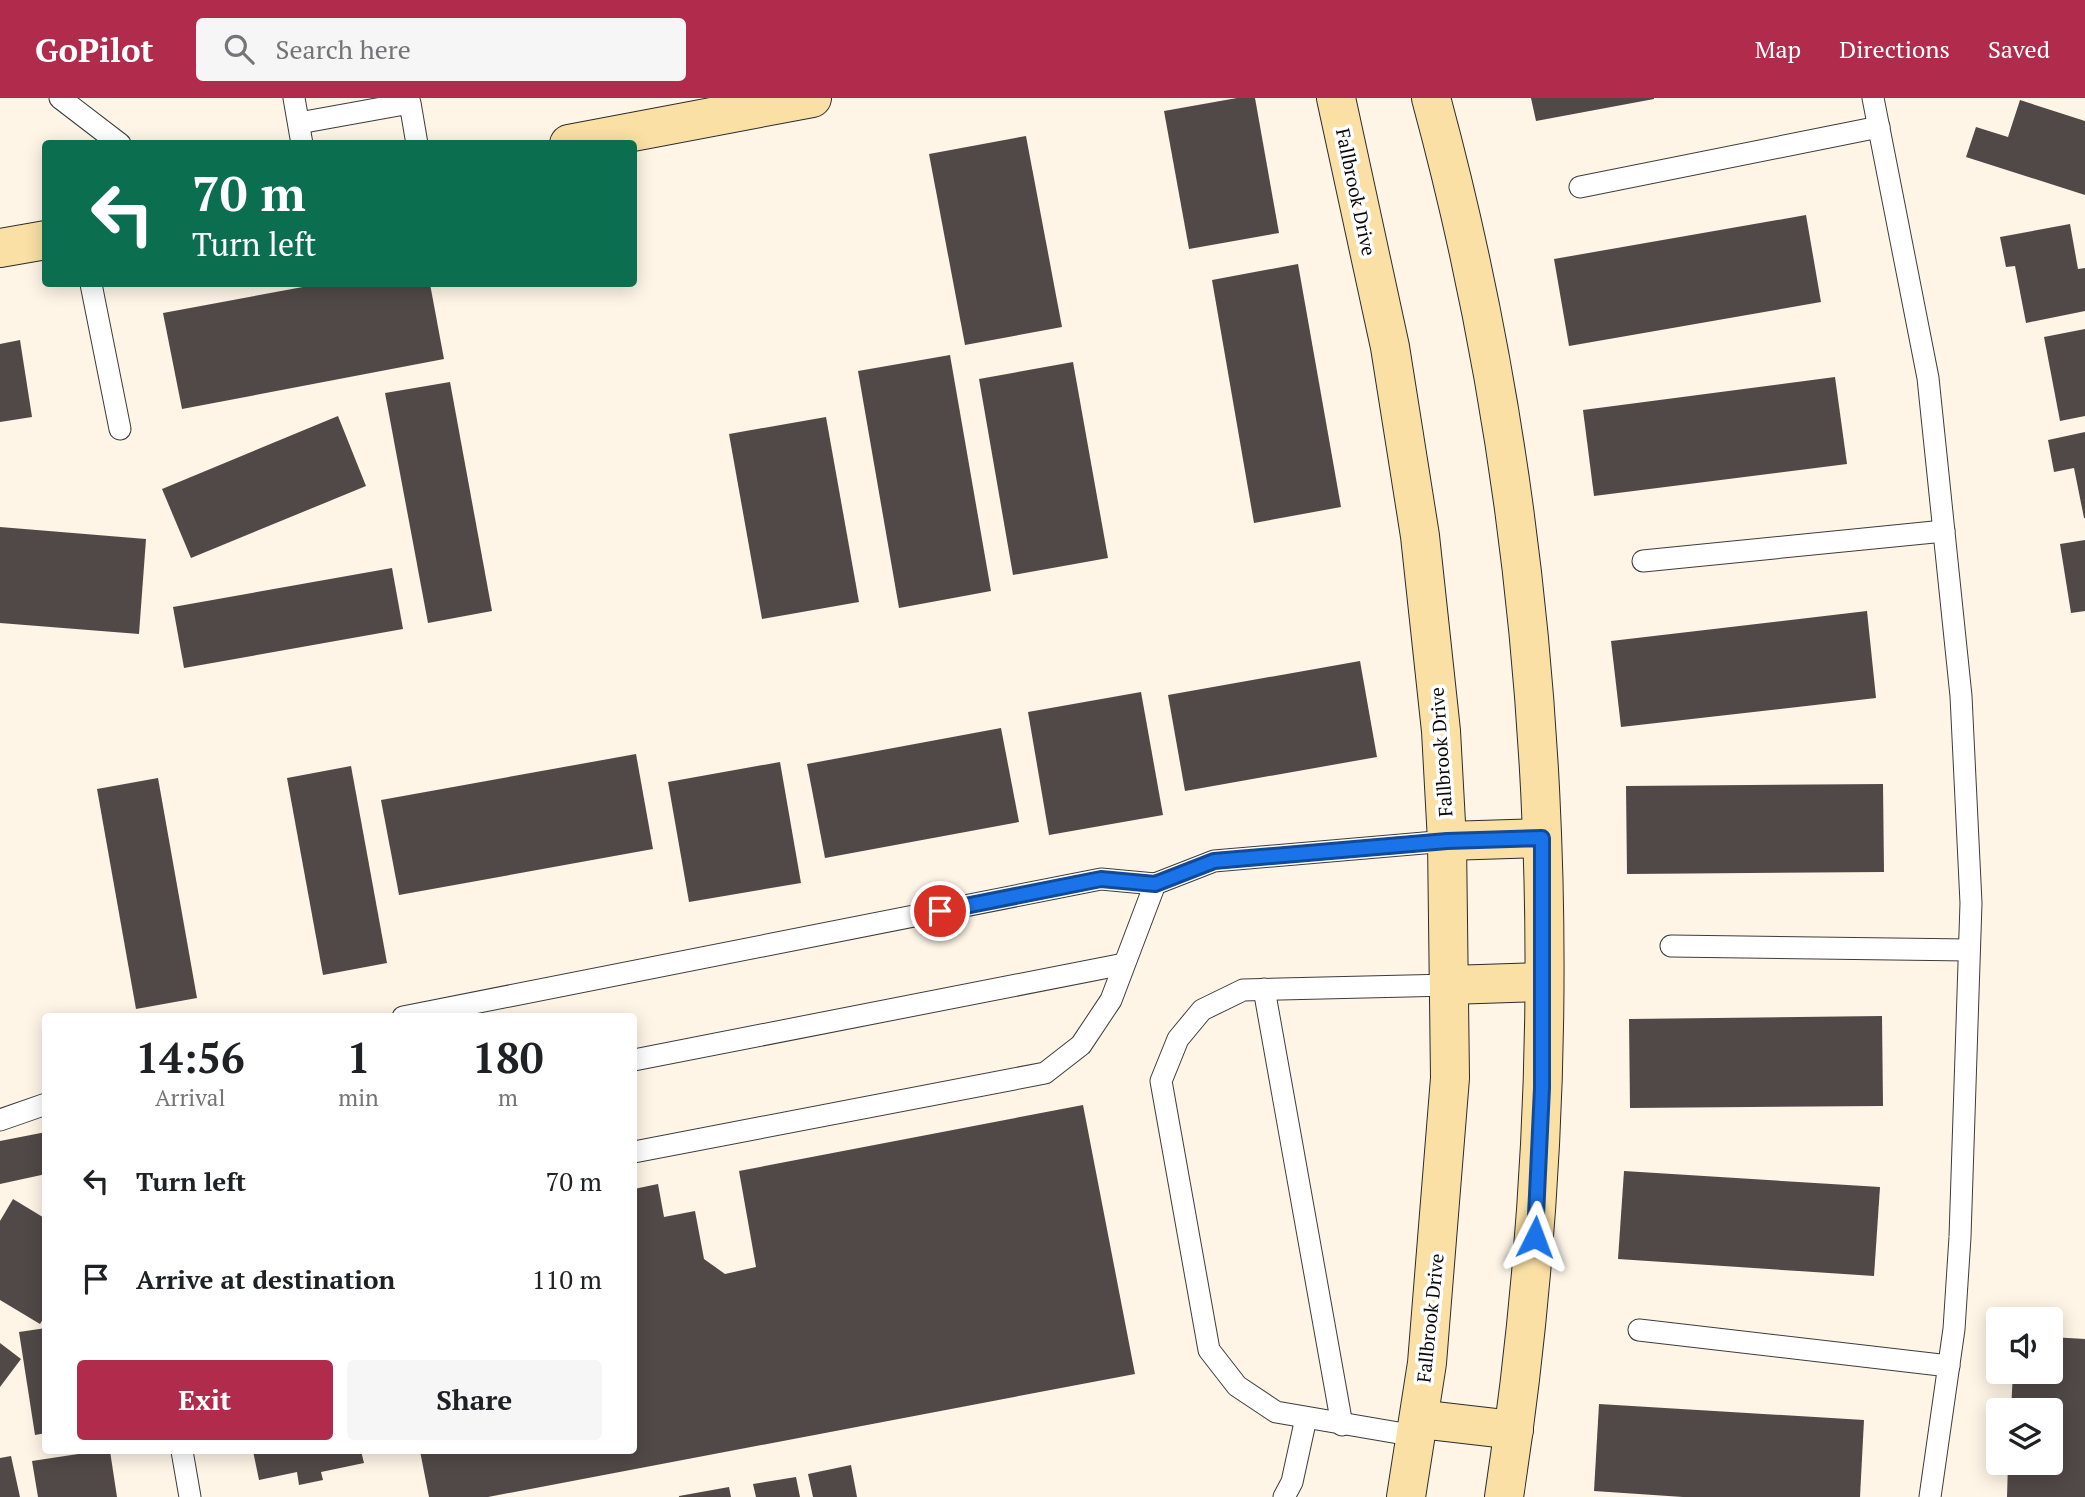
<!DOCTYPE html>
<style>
body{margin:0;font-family:"PT Serif",serif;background:#f6f6f6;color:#202124;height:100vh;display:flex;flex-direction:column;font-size:26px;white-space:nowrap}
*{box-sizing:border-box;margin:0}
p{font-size:23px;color:#757577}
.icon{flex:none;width:38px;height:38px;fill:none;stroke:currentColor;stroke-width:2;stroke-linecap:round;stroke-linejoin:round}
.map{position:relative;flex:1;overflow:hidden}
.sheet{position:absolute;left:42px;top:915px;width:595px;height:441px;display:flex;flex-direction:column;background:#fff;border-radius:7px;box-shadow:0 4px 18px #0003}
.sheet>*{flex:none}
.hud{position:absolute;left:42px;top:42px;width:595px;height:147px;border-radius:7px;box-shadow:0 4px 18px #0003;background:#0b6e4f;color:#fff;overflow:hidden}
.tools{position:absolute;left:1986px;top:1209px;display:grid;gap:14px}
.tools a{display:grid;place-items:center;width:77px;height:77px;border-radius:7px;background:#fff;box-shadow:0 4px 18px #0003;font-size:35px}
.pin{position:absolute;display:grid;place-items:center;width:60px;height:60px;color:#fff;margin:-30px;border:4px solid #fff;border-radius:50%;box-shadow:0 2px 7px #0007}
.me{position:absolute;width:77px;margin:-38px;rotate:3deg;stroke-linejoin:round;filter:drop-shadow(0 0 5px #0008)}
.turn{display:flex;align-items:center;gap:24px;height:147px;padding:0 35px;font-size:32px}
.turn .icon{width:91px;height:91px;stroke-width:2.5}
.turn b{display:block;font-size:49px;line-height:60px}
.eta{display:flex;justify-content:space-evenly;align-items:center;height:119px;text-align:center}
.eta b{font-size:42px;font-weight:800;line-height:49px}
.cta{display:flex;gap:14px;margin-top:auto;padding:14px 35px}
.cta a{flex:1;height:80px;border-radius:7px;background:#b02b4c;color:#fff;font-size:28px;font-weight:800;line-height:80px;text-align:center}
.cta a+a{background:#f6f6f6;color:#202124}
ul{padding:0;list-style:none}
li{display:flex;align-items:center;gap:21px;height:98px;padding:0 35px}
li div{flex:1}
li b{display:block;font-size:26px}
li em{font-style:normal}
header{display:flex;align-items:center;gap:42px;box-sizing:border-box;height:98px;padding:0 35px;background:#b02b4c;color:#fff}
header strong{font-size:33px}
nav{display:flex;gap:38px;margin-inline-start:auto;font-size:24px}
.search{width:490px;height:63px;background:#f6f6f6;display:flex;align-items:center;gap:18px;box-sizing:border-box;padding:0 24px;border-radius:7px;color:#757577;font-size:26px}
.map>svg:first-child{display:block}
.building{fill:#514947}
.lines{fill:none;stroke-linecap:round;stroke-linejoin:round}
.lane-casing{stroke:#3c3c3c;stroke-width:23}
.secondary-casing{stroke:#2b2b2b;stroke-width:40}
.lane{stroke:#fff;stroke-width:21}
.secondary{stroke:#fae0a5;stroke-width:38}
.route-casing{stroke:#114b97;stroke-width:18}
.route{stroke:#1a73e8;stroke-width:12}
.labels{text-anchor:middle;stroke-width:7;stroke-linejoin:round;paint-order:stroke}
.street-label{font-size:19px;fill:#090909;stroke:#fff}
</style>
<header>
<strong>GoPilot</strong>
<div class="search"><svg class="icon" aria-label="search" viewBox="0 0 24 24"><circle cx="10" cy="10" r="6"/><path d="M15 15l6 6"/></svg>Search here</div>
<nav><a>Map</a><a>Directions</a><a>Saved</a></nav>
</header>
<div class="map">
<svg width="2085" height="1399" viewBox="0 0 2085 1399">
<rect width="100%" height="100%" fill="#fef5e7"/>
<!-- building -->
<g class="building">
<polygon points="1237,0 1255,0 1279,135 1189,151 1164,13"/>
<polygon points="1531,0 1654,0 1654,1 1536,23"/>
<polygon points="2020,2 2085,23 2085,97 1966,59 1976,29 2008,39"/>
<polygon points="1026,38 1062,229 965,247 929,56"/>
<polygon points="1806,117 1821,204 1569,248 1554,161"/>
<polygon points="2070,126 2078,171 2085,170 2085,213 2026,225 2015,168 2006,169 2000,139"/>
<polygon points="1298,166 1341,409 1254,425 1212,182"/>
<polygon points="319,186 430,186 444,261 182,311 163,215"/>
<polygon points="2085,231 2085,318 2060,323 2044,239"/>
<polygon points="20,242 32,319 0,324 0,246"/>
<polygon points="950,257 991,493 899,510 858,273"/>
<polygon points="1073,264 1108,460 1013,477 979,281"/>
<polygon points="1835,279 1847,366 1594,398 1583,312"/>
<polygon points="450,284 492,513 428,525 385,295"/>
<polygon points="338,318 366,388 191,460 162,391"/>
<polygon points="826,319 859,504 762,521 729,336"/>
<polygon points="2085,334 2085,420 2084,420 2074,370 2054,374 2048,342"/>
<polygon points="0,429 146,441 139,536 0,525"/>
<polygon points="2085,442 2085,513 2071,515 2060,446"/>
<polygon points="392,470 403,531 184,570 173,509"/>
<polygon points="1867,513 1876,600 1621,629 1611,543"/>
<polygon points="1360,563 1377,659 1185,693 1168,597"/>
<polygon points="1141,594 1163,717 1049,737 1028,614"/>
<polygon points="1001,630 1019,724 825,760 807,666"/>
<polygon points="636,656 653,751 399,797 381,702"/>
<polygon points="780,664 801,785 689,804 668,684"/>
<polygon points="351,668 387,865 323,877 287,680"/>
<polygon points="158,680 197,900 136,911 97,691"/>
<polygon points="1883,686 1884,774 1627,776 1626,688"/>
<polygon points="1882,918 1883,1008 1630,1010 1629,921"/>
<polygon points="1083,1007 1135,1276 488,1399 429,1399 420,1353 634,1353 634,1091 658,1086 664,1119 695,1113 704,1161 725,1176 756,1169 739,1073"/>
<polygon points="46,1034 46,1076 0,1086 0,1043"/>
<polygon points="1624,1073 1880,1089 1874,1178 1618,1161"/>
<polygon points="13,1101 46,1121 46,1216 40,1226 0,1202 0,1123"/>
<polygon points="46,1230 46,1335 35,1337 19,1234"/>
<polygon points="2051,1239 2085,1241 2085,1399 2007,1399 2008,1365 2051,1365 2051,1312 2011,1312 2013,1274 2051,1274"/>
<polygon points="0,1245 21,1261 0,1289"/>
<polygon points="1599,1306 1864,1322 1860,1399 1683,1399 1594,1393"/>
<polygon points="98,1353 110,1353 117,1399 38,1399 32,1363"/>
<polygon points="253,1353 361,1353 364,1365 321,1374 323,1382 299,1387 297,1374 259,1382"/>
<polygon points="11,1358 20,1399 0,1399 0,1360"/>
<polygon points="851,1367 857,1399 813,1399 808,1376"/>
<polygon points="796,1379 800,1399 756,1399 753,1386"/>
<polygon points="729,1389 731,1399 679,1399 679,1398"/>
</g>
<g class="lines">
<defs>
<g id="lane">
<polyline points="60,0 120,46"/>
<polyline points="294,0 302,46"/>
<polyline points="1873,0 1928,280 1961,598 1971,805 1960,1139 1954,1231 1930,1399"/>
<polyline points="299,25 410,5 417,46"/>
<polyline points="1580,89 1879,29"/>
<polyline points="91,186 120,331"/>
<polyline points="1643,463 1944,433"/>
<polyline points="1671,848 1969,852"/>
<polyline points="1264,891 1342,1327"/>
<polyline points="403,919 1101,781 1155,786 1214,763 1447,743"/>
<polyline points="634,962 1124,866"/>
<polyline points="0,1022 46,1006"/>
<polyline points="634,1054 1045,975 1081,947 1111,902 1155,786"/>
<polyline points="1639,1232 1949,1268"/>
<polyline points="1416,1338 1276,1314 1237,1288 1209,1252 1161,983 1178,941 1202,912 1243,892 1450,887"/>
<polyline points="182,1353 190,1399"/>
<polyline points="1284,1399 1292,1384 1306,1320"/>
</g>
<g id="secondary">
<polyline points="1336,0 1390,249 1420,438 1441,633 1447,743 1450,980 1427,1265 1406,1399"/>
<path d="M1431,0c123,453 144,935 73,1399"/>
<polyline points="569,46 812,0"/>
<polyline points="0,150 46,142"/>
<polyline points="1447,743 1542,740"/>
<polyline points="1450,887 1543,884"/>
<polyline points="1419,1321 1514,1332"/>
</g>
</defs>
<!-- lane casing -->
<use href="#lane" class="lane-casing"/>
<!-- secondary casing -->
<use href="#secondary" class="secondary-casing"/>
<!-- lane -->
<use href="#lane" class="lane"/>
<!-- secondary -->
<use href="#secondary" class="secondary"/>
</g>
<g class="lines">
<defs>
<polyline id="route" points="940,813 1101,781 1155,786 1214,763 1447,743 1542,740 1542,990 1535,1139"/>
</defs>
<!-- route casing -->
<use href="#route" class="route-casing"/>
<!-- route -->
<use href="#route" class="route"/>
</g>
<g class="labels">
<!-- street labels -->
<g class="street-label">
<text transform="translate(1356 94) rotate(78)" y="7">Fallbrook Drive</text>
<text transform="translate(1441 654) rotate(-94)" y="7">Fallbrook Drive</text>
<text transform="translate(1430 1220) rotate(-84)" y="7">Fallbrook Drive</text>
</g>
</g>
</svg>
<div class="tools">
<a><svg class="icon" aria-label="sound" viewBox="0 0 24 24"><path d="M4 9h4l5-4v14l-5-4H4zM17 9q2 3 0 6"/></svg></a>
<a><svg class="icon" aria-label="layers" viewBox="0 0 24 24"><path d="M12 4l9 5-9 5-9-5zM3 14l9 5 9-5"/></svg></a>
</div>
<div class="pin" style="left:940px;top:813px;background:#d93025"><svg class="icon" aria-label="arrive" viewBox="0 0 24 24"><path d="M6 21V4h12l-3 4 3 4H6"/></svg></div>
<svg class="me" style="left:1535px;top:1139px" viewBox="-20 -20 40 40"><path d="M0-17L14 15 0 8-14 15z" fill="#1a73e8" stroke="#fff" stroke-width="4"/></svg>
<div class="hud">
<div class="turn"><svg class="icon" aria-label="left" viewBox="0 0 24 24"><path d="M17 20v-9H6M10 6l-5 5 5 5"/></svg><div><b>70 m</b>Turn left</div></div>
</div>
<section class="sheet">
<div class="eta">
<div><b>14:56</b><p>Arrival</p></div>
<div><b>1</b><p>min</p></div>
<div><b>180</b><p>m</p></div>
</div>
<ul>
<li><svg class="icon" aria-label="left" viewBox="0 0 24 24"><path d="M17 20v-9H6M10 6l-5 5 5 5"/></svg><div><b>Turn left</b></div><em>70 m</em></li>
<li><svg class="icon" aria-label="arrive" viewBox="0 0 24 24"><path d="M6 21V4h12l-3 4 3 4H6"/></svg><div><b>Arrive at destination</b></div><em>110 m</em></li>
</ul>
<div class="cta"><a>Exit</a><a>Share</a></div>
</section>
</div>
